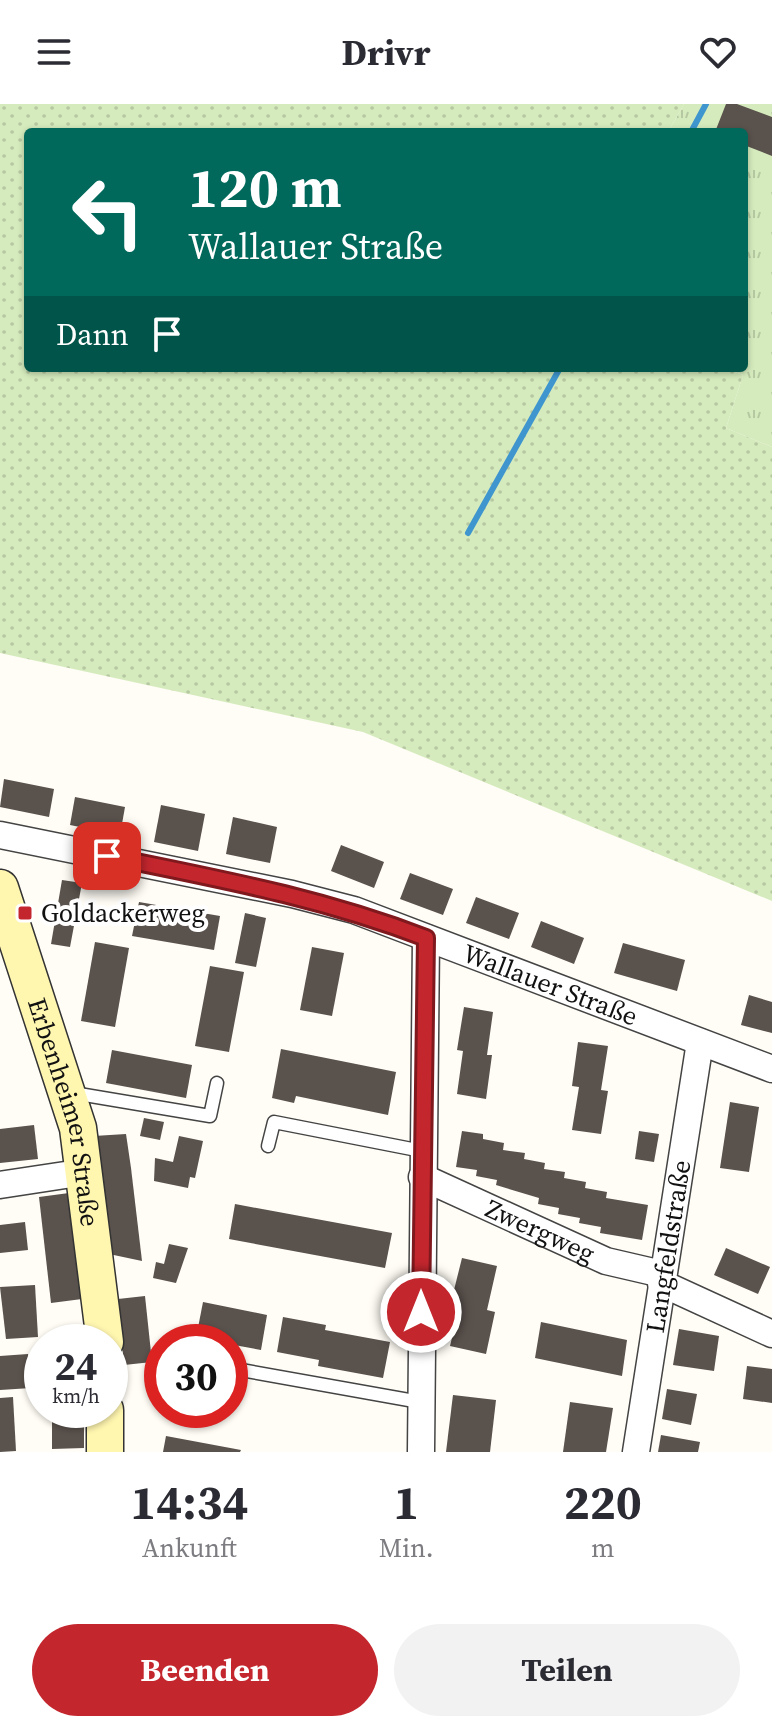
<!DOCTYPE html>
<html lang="de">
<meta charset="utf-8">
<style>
body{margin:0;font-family:"Source Serif 4",serif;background:#f2f2f3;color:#2b2b33;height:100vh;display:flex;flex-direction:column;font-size:30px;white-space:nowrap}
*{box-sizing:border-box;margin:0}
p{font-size:26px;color:#7c7c81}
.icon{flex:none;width:44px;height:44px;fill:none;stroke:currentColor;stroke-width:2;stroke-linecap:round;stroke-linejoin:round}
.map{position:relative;height:1348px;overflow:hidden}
.side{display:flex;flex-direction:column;background:#fff;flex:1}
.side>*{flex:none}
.hud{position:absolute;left:24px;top:24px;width:724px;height:244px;border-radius:8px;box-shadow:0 2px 6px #0004;background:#00695c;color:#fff;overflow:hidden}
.speed{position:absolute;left:24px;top:1220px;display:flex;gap:16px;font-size:40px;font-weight:700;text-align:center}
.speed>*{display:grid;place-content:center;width:104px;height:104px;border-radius:50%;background:#fff;box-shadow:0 2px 6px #0004;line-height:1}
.speed small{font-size:20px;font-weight:400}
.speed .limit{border:12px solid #d22;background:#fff;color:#111}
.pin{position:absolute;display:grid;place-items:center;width:68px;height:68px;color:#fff;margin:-34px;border-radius:16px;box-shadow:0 4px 12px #0006}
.me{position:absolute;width:88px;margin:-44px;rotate:0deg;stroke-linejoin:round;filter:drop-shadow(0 0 6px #0008)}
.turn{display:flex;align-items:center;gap:28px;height:168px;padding:0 32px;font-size:36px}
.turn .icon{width:104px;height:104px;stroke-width:2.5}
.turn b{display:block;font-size:56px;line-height:68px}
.then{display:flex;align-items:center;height:76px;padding:0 32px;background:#0003;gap:16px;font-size:30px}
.eta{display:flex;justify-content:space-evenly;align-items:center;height:136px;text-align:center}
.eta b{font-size:48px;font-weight:700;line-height:56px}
.button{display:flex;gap:16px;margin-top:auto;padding:16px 32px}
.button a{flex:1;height:92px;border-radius:48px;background:#c4262e;color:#fff;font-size:32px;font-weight:700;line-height:92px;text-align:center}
.button a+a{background:#f2f2f3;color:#2b2b33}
header{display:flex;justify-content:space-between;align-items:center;height:104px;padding:0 32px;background:#fff;font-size:36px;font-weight:700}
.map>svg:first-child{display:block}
.grass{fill:url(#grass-tufts)}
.garden{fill:url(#garden-dots)}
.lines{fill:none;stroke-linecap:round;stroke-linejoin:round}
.stream{stroke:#3f96cf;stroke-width:6}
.building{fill:#5a524d}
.lane-casing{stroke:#444;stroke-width:15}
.street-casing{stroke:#444;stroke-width:29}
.secondary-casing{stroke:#333;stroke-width:39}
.lane{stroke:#fff;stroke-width:12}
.street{stroke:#fff;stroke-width:26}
.secondary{stroke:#fff6b0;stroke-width:36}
.route-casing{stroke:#7f191e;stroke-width:20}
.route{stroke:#c4262e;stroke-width:14}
.poi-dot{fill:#c4262e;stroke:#fff;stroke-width:3}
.labels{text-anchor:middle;stroke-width:8;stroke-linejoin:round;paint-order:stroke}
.poi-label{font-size:26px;fill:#111;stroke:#fff;text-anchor:start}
.street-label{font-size:26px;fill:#111;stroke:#fff}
</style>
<header><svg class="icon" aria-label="menu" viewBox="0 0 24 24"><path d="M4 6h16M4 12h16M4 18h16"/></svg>Drivr<svg class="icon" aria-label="heart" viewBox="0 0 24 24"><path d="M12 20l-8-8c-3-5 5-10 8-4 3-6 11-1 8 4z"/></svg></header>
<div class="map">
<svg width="772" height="1348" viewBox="0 0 772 1348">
<defs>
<pattern id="grass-tufts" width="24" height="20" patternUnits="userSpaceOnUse" patternTransform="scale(2)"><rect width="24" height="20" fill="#d5ebbd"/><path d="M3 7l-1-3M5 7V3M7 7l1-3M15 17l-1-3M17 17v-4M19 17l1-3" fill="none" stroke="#b6c8a1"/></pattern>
<pattern id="garden-dots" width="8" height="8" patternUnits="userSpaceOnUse" patternTransform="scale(2)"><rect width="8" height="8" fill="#d5ebbd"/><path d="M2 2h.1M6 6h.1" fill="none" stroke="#b6c8a1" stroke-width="1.8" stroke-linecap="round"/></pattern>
</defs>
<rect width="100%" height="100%" fill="#fffdf5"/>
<!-- grass -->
<polygon class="grass" points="684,0 772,0 772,343 726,324 743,271 724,264 744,264 744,28 668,28"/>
<!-- garden -->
<polygon class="garden" points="0,0 684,0 668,28 28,28 28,264 724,264 743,271 726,324 772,343 772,797 363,628 0,549"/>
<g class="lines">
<!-- stream -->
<g class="stream">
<polyline points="691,28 706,0"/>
<polyline points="468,429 560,264"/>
</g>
</g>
<!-- building -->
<g class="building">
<polygon points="726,0 737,0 772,13 772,52 744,41 744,28 715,28"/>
<polygon points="4,675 54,685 49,713 0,703"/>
<polygon points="75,693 125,703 120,731 70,721"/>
<polygon points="161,701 205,710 198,747 154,738"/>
<polygon points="233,713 277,723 270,759 226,750"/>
<polygon points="341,741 384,758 374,784 331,767"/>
<polygon points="410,769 453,785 443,811 400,795"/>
<polygon points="62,776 82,779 70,843 51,840"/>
<polygon points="476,793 519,809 509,835 466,819"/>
<polygon points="139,798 220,812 214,846 132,832"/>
<polygon points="245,809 266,814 256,863 235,859"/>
<polygon points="541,817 584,834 574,860 531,843"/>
<polygon points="95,838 129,844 115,923 81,917"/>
<polygon points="623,839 685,856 677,887 614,869"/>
<polygon points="312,843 344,849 332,912 300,906"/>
<polygon points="210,862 244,868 229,948 195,942"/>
<polygon points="749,891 772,898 772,929 741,921"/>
<polygon points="464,903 493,908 487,951 492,951 486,995 457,990 463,947 457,946"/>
<polygon points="578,938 608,942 601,986 608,987 601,1030 572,1026 579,983 572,982"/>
<polygon points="281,945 396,968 388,1011 296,992 294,999 272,994"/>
<polygon points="112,946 192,961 186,994 106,979"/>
<polygon points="730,998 759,1003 749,1068 720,1064"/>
<polygon points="144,1014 164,1018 160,1036 140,1032"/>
<polygon points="34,1021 38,1055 0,1059 0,1025"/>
<polygon points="462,1027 483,1030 483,1035 504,1039 503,1046 525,1049 524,1055 545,1059 544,1065 565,1068 564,1074 586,1078 585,1084 607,1088 606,1094 648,1101 642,1136 600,1129 601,1123 579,1119 580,1114 558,1110 559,1104 538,1100 539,1094 496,1081 497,1076 476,1072 477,1066 456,1063"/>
<polygon points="639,1027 659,1030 654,1058 635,1055"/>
<polygon points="126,1030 131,1064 142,1157 109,1150 94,1032"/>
<polygon points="179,1032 203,1037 195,1074 190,1073 188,1084 154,1077 155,1054 173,1058"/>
<polygon points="69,1089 82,1195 51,1199 39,1093"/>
<polygon points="235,1100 392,1129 385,1164 229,1135"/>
<polygon points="25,1118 28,1146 0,1149 0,1121"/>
<polygon points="169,1140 188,1144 176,1179 153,1174 156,1158 164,1160"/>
<polygon points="726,1144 770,1163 758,1190 714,1171"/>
<polygon points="462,1154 497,1162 487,1206 495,1208 486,1250 450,1242 460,1200 451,1198"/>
<polygon points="35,1181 38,1233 6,1235 0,1183"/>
<polygon points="145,1192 152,1258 124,1261 118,1195"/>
<polygon points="203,1198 267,1211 261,1246 196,1234"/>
<polygon points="283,1213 326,1221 325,1226 390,1238 383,1274 318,1262 319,1256 277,1248"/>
<polygon points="541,1218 627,1236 622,1272 535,1254"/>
<polygon points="679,1225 719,1232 714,1267 673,1261"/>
<polygon points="28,1250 31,1284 0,1286 0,1252"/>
<polygon points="747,1262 772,1265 772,1299 743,1295"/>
<polygon points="667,1285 697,1290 691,1321 662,1315"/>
<polygon points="453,1291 496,1296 490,1348 446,1348"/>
<polygon points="13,1293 16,1347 0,1348 0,1294"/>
<polygon points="570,1298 613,1304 606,1348 563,1348"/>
<polygon points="84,1310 84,1344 52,1345 52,1311"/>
<polygon points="661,1331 700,1338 698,1348 658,1348"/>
<polygon points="166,1332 241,1346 240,1348 163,1348"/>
</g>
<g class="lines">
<defs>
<g id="lane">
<polyline points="73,989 210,1012 217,979"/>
<polyline points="268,1042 274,1018 422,1047"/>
<polyline points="161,1252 162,1252"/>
<polyline points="230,1264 420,1298"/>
</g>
<g id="street">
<path id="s1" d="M0,731l292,59 62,16 418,159"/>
<path id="s2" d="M422,1073l184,84 56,13"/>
<polyline points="0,1081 85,1068"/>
<polyline points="661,1179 772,1230"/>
<polyline points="421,1348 426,834"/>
<path id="s3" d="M636,1348l64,-410"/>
</g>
<g id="secondary">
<path id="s4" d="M0,784l78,240 27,214"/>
<polyline points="105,1306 105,1348"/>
</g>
</defs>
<!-- lane casing -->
<use href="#lane" class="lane-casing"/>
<!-- street casing -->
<use href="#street" class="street-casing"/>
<!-- secondary casing -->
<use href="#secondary" class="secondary-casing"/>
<!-- lane -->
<use href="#lane" class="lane"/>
<!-- street -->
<use href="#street" class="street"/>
<!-- secondary -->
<use href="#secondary" class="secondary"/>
</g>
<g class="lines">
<defs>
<path id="route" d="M107,752c112,23 212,41 319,82l-5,374"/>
</defs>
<!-- route casing -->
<use href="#route" class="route-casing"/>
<!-- route -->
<use href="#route" class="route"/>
</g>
<!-- markers -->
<rect class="poi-dot" x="17" y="801" width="16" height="16" rx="4"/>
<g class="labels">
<!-- poi labels -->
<g class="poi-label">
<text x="41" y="818">Goldackerweg</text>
</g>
<!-- street labels -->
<g class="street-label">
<text dy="9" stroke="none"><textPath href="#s1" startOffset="572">Wallauer Straße</textPath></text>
<text dy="9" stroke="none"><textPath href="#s4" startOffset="234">Erbenheimer Straße</textPath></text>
<text dy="9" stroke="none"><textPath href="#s2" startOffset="130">Zwergweg</textPath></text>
<text dy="9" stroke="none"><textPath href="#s3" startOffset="208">Langfeldstraße</textPath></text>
</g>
</g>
</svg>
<div class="speed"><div>24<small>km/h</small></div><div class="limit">30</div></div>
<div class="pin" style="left:107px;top:752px;background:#d93025"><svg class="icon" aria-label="arrive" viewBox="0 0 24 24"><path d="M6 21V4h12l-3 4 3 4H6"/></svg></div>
<svg class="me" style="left:421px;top:1208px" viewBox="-20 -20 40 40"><circle r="17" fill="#c4262e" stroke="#fff" stroke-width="3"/><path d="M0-11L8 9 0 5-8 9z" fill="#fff"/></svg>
<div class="hud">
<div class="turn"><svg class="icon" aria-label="left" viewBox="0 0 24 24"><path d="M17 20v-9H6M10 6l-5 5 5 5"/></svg><div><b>120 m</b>Wallauer Straße</div></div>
<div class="then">Dann<svg class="icon" aria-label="arrive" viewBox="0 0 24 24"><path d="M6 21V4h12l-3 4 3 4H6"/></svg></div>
</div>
</div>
<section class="side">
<div class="eta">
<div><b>14:34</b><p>Ankunft</p></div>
<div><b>1</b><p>Min.</p></div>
<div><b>220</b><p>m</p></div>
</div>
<div class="button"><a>Beenden</a><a>Teilen</a></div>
</section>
